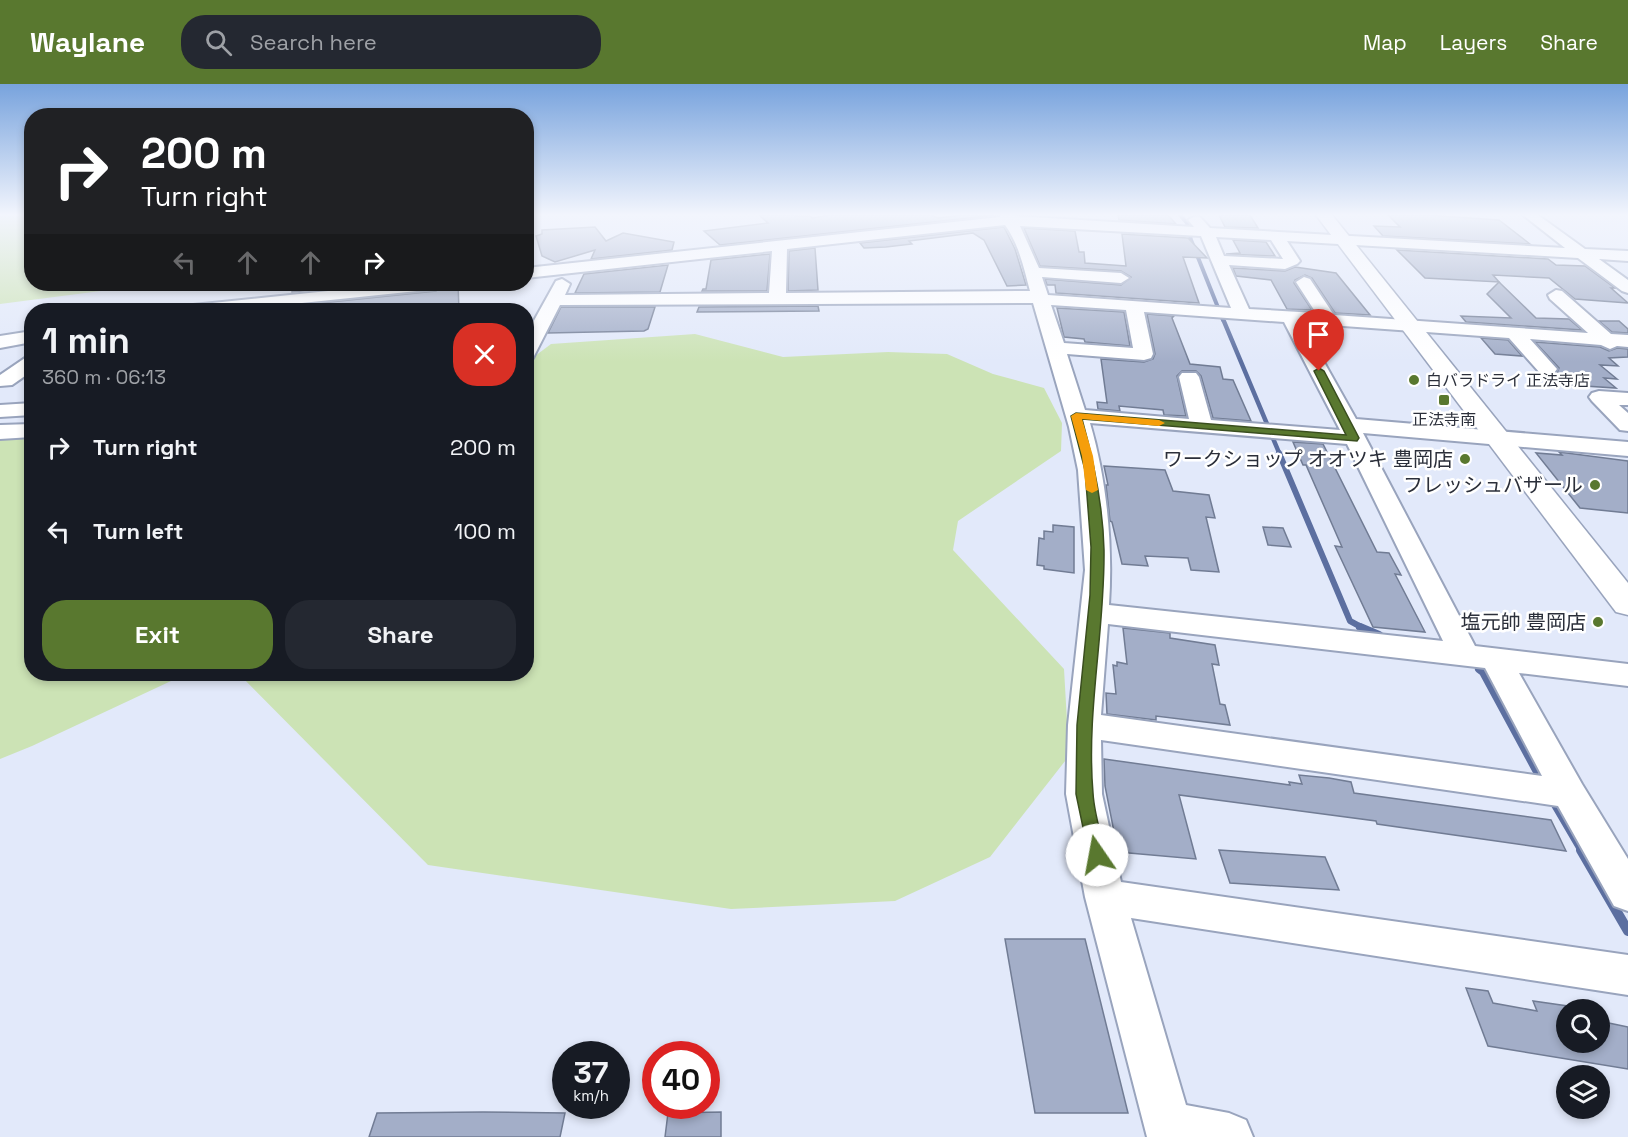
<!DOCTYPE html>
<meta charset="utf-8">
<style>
body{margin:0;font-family:"Space Grotesk","Noto Sans JP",sans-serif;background:#242831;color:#f1f3f6;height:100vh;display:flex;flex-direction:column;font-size:22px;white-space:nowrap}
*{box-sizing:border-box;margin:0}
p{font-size:20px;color:#9ea1a6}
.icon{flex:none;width:33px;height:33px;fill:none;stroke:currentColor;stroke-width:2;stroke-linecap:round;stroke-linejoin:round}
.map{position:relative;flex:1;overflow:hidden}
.drawer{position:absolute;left:24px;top:219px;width:510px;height:378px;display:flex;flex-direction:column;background:#171b24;border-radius:24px;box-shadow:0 3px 9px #0003}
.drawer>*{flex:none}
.banner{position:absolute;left:24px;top:24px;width:510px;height:183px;border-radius:24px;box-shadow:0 3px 9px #0003;background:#202124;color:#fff;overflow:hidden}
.fabs{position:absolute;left:1556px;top:915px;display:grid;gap:12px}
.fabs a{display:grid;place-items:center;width:54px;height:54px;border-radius:50%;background:#171b24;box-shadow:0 3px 9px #0003;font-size:30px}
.speed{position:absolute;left:552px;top:957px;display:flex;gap:12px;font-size:30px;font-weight:700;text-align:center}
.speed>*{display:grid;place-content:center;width:78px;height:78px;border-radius:50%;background:#171b24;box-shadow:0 3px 9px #0003;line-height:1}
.speed small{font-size:15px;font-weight:400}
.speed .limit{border:9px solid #d22;background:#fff;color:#111}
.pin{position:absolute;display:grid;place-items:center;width:51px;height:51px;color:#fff;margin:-62px -26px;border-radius:50% 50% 50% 0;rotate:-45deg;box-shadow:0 0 6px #0007}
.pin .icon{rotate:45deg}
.me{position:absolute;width:66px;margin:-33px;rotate:348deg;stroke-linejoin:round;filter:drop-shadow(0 0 4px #0008)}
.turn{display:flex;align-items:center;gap:21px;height:126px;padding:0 18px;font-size:27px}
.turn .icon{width:78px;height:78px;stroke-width:2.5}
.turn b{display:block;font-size:42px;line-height:51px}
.lanes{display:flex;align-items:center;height:57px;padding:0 18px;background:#0003;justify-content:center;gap:30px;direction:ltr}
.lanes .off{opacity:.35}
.round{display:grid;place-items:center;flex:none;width:63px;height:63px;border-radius:24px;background:#242831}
.summary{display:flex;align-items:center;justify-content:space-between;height:102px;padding:0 18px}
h1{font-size:36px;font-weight:700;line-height:45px}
.button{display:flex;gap:12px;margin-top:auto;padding:12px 18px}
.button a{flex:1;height:69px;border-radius:24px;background:#59782f;color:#fff;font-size:24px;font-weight:700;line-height:69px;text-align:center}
.button a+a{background:#242831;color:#f1f3f6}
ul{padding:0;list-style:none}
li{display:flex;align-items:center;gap:18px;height:84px;padding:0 18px}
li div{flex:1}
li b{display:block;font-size:22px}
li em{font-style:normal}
header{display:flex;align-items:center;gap:36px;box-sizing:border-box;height:84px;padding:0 30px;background:#59782f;color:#fff}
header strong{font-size:28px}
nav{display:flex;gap:33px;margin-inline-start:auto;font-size:21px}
.search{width:420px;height:54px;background:#242831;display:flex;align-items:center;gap:15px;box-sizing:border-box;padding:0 21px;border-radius:24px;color:#9ea1a6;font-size:22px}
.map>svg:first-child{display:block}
.green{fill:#cce3b5}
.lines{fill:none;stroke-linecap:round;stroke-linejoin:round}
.stream-far4{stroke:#5c6fa0;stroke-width:4}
.stream-far3{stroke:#5c6fa0;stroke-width:4.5}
.stream-far2{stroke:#5c6fa0;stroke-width:6}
.stream-far1{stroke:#5c6fa0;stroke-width:8}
.stream{stroke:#5c6fa0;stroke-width:10}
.building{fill:#a3aec8;stroke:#717c94;stroke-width:1.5}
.minor-casing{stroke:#99a4bd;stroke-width:4}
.highway-casing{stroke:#99a4bd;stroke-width:3}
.minor{fill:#fff;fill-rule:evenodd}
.highway{fill:#fff;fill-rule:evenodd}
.route{fill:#59782f;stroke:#3a4e1f;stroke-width:1.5}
.slow{fill:#f59e0b}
.poi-dot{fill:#59782f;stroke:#fff;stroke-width:2}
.labels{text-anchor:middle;stroke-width:5;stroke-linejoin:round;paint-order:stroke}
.far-poi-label{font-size:16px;fill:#2b2f3a;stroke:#fff;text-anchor:start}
.poi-label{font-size:20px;fill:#2b2f3a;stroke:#fff;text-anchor:end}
</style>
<header>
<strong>Waylane</strong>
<div class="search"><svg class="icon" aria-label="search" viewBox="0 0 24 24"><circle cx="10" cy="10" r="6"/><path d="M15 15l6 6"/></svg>Search here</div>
<nav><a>Map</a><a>Layers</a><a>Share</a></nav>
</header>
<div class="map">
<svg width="1628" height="1053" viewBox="0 0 1628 1053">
<rect width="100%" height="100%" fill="#e2e9fa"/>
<!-- green -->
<g class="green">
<polygon points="0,131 31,131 32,200 155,200 0,220"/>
<polygon points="695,250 783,273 888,268 947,270 993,290 1044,304 1062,339 1061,367 958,437 953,466 1064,585 1069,672 990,773 895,817 731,825 428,781 239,590 526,590 527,278 551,260"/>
<polygon points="31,351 32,590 186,590 32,662 0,675 0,353"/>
</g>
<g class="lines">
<!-- stream-far4 -->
<polyline class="stream-far4" points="1180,131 1187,139 1191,156 1223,236"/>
<!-- stream-far3 -->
<polyline class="stream-far3" points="1223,235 1280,371"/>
<!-- stream-far2 -->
<polyline class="stream-far2" points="1279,369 1350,537 1363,544"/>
<!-- stream-far1 -->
<g class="stream-far1">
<polyline points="1360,543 1379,551"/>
<polyline points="1479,585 1483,588 1543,699"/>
<polyline points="1551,714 1582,767"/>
</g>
<!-- stream -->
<polyline class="stream" points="1581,766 1628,847"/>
</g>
<!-- building -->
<g class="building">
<polygon points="759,131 797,131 796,132 811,132 812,134 830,131 931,131 938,134 961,131 998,131 720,161 704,147 768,139"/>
<polygon points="1118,131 1168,131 1176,140 1119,136"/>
<polygon points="1219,131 1250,131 1258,144 1225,143"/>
<polygon points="1388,131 1428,131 1499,136 1530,160 1383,152 1374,142 1400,143"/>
<polygon points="595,143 606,157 623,149 674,158 672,166 591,175 595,166 555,178 542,172 536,152 542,150 542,146"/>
<polygon points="1004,143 1015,165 1026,201 1007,202 984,156 973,149 909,157 912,160 886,163 864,164 860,159"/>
<polygon points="1024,144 1075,147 1079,168 1084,168 1085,179 1126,182 1122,150 1188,154 1207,174 1183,173 1199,219 1056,209 1055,201 1047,201 1045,195 1121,201 1131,193 1121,187 1040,182"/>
<polygon points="1233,156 1266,158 1275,172 1226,170 1240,169"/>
<polygon points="815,164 818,206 788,207 789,167"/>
<polygon points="1397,166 1548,175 1556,181 1585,182 1615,204 1611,204 1628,219 1575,215 1549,194 1493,191 1499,198 1425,194"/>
<polygon points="770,170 767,207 702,207 703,205 706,205 711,176"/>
<polygon points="668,181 660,208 575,209 584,190"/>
<polygon points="1295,183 1336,189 1370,231 1335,229 1312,194 1305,191 1295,196 1294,199 1312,226 1287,225 1271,196 1236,192 1233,184 1285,187"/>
<polygon points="1499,198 1536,234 1569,235 1582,246 1466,238 1461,232 1511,234 1487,210"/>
<polygon points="292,200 378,200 292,208"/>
<polygon points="446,200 458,200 459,226 292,226 292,222 436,207"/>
<polygon points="818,222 819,227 697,228 699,223"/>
<polygon points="561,223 655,223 648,245 644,247 548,249"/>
<polygon points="1057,224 1124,228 1130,262 1085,258 1084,255 1064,253"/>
<polygon points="1147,230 1174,232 1172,234 1190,280 1220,283 1223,295 1233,296 1251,337 1213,334 1201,292 1196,287 1182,287 1177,292 1186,332 1164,331 1163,326 1119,322 1120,327 1098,325 1097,318 1107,319 1101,275 1144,278 1153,275 1155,270"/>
<polygon points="1599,237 1619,237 1628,245 1628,249 1612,248"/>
<polygon points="1481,254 1508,256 1522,272 1495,270"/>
<polygon points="1535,258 1600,263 1609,267 1617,264 1628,265 1628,273 1609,274 1618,282 1600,281 1617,295 1604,294 1616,304 1569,301 1557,289 1559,284"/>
<polygon points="1293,358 1323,360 1377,468 1389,469 1401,491 1395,490 1425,548 1373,543 1335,462 1342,463 1306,381 1303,381"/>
<polygon points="1559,368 1628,377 1628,429 1580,424 1536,369 1562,371"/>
<polygon points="1104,382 1165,386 1173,407 1209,411 1215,434 1206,433 1219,488 1191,486 1188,474 1145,472 1148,482 1122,480 1112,438 1110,437 1106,401 1108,401"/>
<polygon points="1053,441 1074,443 1074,489 1044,485 1044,482 1037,481 1039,454 1044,455 1044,447 1053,448"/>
<polygon points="1263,443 1283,444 1291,463 1268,461"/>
<polygon points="1123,544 1170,549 1170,554 1215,561 1219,581 1212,580 1220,620 1225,621 1230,641 1156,632 1156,636 1107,630 1106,609 1116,610 1113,581 1117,582 1117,578 1127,580"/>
<polygon points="1104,675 1290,701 1289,698 1302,700 1299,691 1329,694 1351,698 1354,709 1551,736 1566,767 1377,740 1376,737 1179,711 1196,775 1118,768 1105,702"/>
<polygon points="1219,766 1325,773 1339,806 1230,799"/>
<polygon points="1005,855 1085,855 1128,1029 1035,1029"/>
<polygon points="1466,904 1488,907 1493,919 1537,927 1533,917 1589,925 1566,926 1566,958 1599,958 1599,937 1628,943 1628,985 1488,962"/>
<polygon points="721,1028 721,1053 665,1053 668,1029"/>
<polygon points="377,1029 483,1028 565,1029 560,1053 369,1053"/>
</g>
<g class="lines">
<defs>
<g id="minor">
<path d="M1000,131l194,12 -6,-7 7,-4 5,1 10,11 355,20 -42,-33h15l47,34 43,2v10l-29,-2 29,21v13l-6,-2 -44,-33 -291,-17 13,20 -3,3 -12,5 -56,-4 20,44 67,4 -20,-31 8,-5 6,2 24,36 254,18 -38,-34 -2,-4 8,-5 6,1 49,43 17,1v12l-11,-1 -7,3 -9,-4 -71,-6 27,30 -3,4h-14l-31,-35 -207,-15 54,96 272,23v14l-265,-23 112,213 153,18v22l-109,-13 63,111 46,75v52l-14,-5 -56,-100 -457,-66 1,54 19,88 507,73v40l-497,-77 55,187 43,8 17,7 7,17h-106l-62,-240 -19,-103 2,-69 17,-155 -7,-100 -9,-43 -36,-124 -473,2 -25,49 -2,4 -7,2v-25l30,-54 6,-2 8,5 -5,11 204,-2 3,-42 -246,27v-10l474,-51zM1005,141c14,19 19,44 25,66l-244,2 1,-44zM1020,142l181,10 30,72 -183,-13 -6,-18 79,6 8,-5 -8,-5 -82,-5zM1216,153l55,3 12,19 -59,-3zM1051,221l75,5 7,38 -69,-5zM1144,228l140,10 56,108 -129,-10 -12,-43 -3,-4h-14l-3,4 10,42 -104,-9 -18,-56 77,6 7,-2 2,-4zM1090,339l257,21 96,197 -334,-36c4,-59 -2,-124 -19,-182zM1108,540l377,44 57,108 -441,-61z"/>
<polygon points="395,200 444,200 436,205 236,226 184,226 187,222 193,221"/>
<polygon points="32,247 32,258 0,264 0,252"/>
<polygon points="32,272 32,287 12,301 0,302 0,291 25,274"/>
<polygon points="1599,307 1628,309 1628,321 1619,321 1628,329 1628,347 1620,346 1592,317 1589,313 1592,309"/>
<polygon points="32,319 32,331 0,333 0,321"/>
<polygon points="32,340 32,353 0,355 0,341"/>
</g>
<polygon id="highway" points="1316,131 1332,131 1628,499 1628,531 1616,528"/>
</defs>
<!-- minor casing -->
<use href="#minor" class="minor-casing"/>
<!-- highway casing -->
<use href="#highway" class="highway-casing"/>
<!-- minor -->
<use href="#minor" class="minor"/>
<!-- highway -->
<use href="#highway" class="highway"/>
</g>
<!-- sky -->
<linearGradient id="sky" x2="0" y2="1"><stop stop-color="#78a3dd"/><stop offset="0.47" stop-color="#f2f5fd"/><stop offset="1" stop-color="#f2f5fd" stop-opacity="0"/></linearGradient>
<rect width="1628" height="278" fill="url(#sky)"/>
<!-- route -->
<path class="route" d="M1319,284l5,3 35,67 -2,3 -275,-22c12,43 21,87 22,131 1,81 -18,162 -11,243 1,20 8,42 13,62l-3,6 -6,2 -7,-2 -14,-67 1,-69 13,-130 1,-48 -6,-77 -14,-54 5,-3 270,22 -32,-64z"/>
<!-- slow -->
<polygon class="slow" points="1076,329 1159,336 1165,339 1159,342 1082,335 1093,372 1098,406 1092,409 1086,406 1082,372 1071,332"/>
<!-- markers -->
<g class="poi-dot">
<circle cx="1414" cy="296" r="6"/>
<rect x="1438" y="310" width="12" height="12" rx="3"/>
<circle cx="1465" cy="375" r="6"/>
<circle cx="1595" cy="401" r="6"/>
<circle cx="1598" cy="538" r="6"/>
</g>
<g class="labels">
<!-- far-poi labels -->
<g class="far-poi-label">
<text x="1426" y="302">白バラドライ 正法寺店</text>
<text x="1444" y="341" text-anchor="middle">正法寺南</text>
</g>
<!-- poi labels -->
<g class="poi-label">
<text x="1453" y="382">ワークショップ オオツキ 豊岡店</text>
<text x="1583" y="408">フレッシュバザール</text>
<text x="1586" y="545">塩元帥 豊岡店</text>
</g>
</g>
</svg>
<div class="fabs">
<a><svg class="icon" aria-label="search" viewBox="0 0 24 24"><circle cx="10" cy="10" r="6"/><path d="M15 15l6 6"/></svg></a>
<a><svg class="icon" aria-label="layers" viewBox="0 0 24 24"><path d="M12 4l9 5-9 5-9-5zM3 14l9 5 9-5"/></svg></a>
</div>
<div class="speed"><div>37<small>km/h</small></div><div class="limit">40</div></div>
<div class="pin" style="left:1319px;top:287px;background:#d93025"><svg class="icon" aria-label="arrive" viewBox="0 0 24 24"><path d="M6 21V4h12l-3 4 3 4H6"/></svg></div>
<svg class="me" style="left:1097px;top:771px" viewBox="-20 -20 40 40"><circle r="19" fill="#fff"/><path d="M0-13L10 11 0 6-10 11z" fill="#59782f"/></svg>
<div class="banner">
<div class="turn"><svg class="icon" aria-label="right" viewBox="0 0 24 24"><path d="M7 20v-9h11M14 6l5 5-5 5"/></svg><div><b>200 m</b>Turn right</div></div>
<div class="lanes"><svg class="icon off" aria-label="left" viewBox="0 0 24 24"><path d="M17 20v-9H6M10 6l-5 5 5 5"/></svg><svg class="icon off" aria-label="ahead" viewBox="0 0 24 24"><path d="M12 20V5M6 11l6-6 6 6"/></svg><svg class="icon off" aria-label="ahead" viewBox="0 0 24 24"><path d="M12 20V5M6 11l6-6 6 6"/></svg><svg class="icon" aria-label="right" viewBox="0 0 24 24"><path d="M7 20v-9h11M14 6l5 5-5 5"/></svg></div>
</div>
<section class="drawer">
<div class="summary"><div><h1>1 min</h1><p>360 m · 06:13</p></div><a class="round" style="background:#d93025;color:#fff"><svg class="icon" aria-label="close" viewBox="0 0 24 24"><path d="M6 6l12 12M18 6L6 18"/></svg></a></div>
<ul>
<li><svg class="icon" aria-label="right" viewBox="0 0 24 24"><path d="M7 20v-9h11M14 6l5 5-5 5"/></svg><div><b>Turn right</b></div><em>200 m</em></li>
<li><svg class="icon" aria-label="left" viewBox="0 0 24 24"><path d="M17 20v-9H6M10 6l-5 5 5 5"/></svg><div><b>Turn left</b></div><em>100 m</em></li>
</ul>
<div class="button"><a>Exit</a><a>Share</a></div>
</section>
</div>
